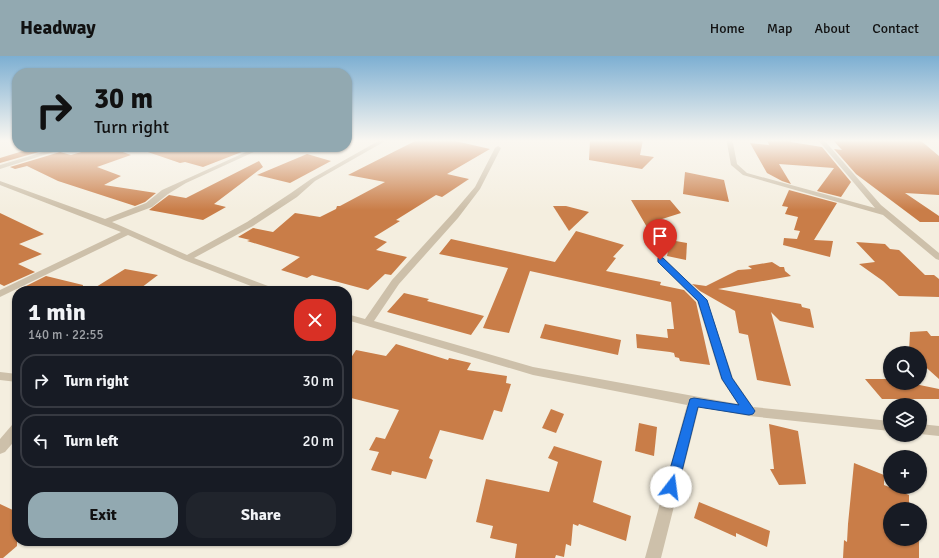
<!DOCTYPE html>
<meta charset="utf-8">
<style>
body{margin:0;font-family:Signika,sans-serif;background:#20242c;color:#f1f3f6;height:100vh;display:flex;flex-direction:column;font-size:15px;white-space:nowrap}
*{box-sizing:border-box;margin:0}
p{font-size:13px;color:#9ea1a6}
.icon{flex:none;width:22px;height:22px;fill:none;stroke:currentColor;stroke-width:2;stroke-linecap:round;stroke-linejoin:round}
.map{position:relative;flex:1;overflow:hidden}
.drawer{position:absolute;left:12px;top:230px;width:340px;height:260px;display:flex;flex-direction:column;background:#171b24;border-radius:16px;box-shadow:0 1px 3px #0004}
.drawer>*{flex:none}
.banner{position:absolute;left:12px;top:12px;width:340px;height:84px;border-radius:16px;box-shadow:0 1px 3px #0004;background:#92a9b1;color:#111;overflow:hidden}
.tools{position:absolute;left:883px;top:290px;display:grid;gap:8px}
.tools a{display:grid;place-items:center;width:44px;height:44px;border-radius:50%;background:#171b24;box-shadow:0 1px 3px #0004;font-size:20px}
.pin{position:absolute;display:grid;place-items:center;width:34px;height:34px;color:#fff;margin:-41px -17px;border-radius:50% 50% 50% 0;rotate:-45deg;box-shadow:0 0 4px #0007}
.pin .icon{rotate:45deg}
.me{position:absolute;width:44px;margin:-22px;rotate:15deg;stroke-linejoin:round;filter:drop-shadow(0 0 3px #0008)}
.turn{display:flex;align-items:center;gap:14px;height:84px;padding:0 16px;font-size:18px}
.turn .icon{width:52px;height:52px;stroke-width:2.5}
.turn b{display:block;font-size:28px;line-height:34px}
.round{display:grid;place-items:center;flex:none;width:42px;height:42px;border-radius:16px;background:#20242c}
.overview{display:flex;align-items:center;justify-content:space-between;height:68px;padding:0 16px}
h1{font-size:24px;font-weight:700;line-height:30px}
.action{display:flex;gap:8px;margin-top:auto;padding:8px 16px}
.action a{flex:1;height:46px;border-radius:16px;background:#92a9b1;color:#111;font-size:16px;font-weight:700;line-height:46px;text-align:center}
.action a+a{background:#20242c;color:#f1f3f6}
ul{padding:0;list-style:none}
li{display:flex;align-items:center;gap:12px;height:54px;margin:0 8px 6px;padding:0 8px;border:2px solid #363941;border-radius:16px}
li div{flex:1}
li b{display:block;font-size:15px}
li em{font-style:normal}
header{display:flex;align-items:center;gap:24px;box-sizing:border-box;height:56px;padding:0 20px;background:#92a9b1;color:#111}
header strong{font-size:19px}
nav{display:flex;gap:22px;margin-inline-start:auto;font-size:14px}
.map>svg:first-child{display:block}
.building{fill:#c97d48}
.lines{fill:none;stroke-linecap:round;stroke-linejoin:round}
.street{fill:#cdc0aa;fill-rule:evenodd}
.route{fill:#1a73e8;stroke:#114b97}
</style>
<header>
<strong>Headway</strong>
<nav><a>Home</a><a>Map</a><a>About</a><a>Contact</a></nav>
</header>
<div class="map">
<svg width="939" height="502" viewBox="0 0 939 502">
<rect width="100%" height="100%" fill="#f4eedf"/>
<!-- building -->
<g class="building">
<polygon points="417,84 451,84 490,93 447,118 469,123 442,141 436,139 396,164 400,165 374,181 387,186 376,194 407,201 391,219 385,218 368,234 312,219 307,222 281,214 300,201 247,185 250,184 238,181 253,172 273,176 295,157 320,161 336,153 337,150 340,150 385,126 348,119"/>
<polygon points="590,84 643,84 640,99 654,101 642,113 589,104"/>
<polygon points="767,84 790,84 791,86 822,91 851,126 841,141 817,135 834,112 779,108 791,128 782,125 767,117 750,87 769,89"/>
<polygon points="833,84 920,84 939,100 939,139 905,137 939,160 939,166 920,166 856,118 834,93 842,94"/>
<polygon points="36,91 49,93 0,107 0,102"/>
<polygon points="99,91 109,91 131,99 97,111 121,120 104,129 156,137 145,146 135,150 58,125 27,110 15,113 10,111 60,96 71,99"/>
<polygon points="140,91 252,91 252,92 203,111 185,106 180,107 139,93"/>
<polygon points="307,98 331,105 290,127 257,119"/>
<polygon points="259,105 263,111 214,148 226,151 203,164 149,154 169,139 186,142"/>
<polygon points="685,116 724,124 729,146 683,138"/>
<polygon points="789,134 837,147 814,184 833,185 830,201 783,189 784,182 797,183 800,175 794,174 798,161 785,158 788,151 782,150"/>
<polygon points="631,144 670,144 681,157 659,164 667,178 651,178"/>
<polygon points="553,150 566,150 589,156 569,175"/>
<polygon points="0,157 44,178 19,188 42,198 18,208 35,216 4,230 0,228"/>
<polygon points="576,175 624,189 613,201 616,202 606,215 661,226 660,229 684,234 696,246 710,309 680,305 679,302 675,301 674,297 670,296 637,292 636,278 668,282 667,273 674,273 671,246 530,215 509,277 483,272 508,212 439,198 451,183 555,206"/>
<polygon points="670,184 687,187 686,204 667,200"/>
<polygon points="856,186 885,188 890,193 899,194 925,219 934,219 939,223 939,241 899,240 883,225 859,208 875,206"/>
<polygon points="772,206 780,211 784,211 785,215 791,220 718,233 801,248 802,251 810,253 814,272 780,265 771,256 791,330 757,324 748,279 739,277 735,255 700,235 692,228 706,230 738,214 752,213 748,210"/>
<polygon points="125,213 158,219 137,235 96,231"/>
<polygon points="46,220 83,229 82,235 16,235"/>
<polygon points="404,237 429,243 427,245 484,260 471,279 387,256"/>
<polygon points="545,268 621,284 618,299 540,282"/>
<polygon points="927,275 931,280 939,280 939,323 920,306 920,297 909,296 910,276"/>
<polygon points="396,288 448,304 449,302 471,307 467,314 507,320 506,327 511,328 502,356 494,354 483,384 440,374 429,402 433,404 426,423 392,415 391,419 371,414 379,396 369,394 376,381 385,383 399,354 347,341 347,308 356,294 386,300"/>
<polygon points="865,323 890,323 890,327 910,327 939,333 939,343 882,343"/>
<polygon points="551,353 564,358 556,377 542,372"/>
<polygon points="639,367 657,371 654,400 635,395"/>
<polygon points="769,368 798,375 806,428 779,429 770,413 774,413"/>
<polygon points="554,390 602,405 593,446 631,460 626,485 579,468 578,470 573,468 571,490 566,488 564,501 556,499 555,502 515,502 517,488 490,482 493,470 476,466 486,423 549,436 558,406 548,402"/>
<polygon points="854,407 884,419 884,429 909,439 909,453 890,453 890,483 919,483 919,502 843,502 844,484 847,486 848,468"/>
<polygon points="699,446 770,475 767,491 736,477 736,481 694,462"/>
<polygon points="0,448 17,456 17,490 3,502 0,502"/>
</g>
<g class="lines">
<!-- street -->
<g class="street">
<polygon points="380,84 387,84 315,125 297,141 253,170 194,202 276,233 278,235 264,235 184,204 128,179 0,241 0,234 121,176 0,129 0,125 105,163 146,147 162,134 182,125 257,91 265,91 186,127 168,138 152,151 112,166 187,199 247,166 291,137 311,123"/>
<polygon points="725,84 731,84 733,87 737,108 747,117 875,152 818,84 824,84 881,149 939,197 939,204 936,203 883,159 743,119 731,109 727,87"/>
<polygon points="498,90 501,92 480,133 458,162 399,228 374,265 533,311 738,348 721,323 697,245 658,206 657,204 661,201 664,202 707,244 733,322 753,351 890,365 890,375 749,360 699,351 661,502 645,502 687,349 533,319 347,264 347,258 365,263 392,224 452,158 475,131 495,92"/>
<polygon points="60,91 69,91 0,113 0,109"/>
<polygon points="0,316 17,318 17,326 0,324"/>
<polygon points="17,368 17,382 5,396 0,398 0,383 12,369"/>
<polygon points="920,368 939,370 939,380 920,378"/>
</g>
</g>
<!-- sky -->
<linearGradient id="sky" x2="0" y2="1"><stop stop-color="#7dafd2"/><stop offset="0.55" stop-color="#faf7f1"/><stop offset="1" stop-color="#faf7f1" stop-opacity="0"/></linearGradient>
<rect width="939" height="154" fill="url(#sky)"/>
<!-- route -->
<polygon class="route" points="660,201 663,202 707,244 732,322 755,355 753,358 749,359 698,351 678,431 676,435 671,437 667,435 665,431 690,343 694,342 739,349 722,323 698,245 658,206 658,202"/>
</svg>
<div class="tools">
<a><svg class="icon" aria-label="search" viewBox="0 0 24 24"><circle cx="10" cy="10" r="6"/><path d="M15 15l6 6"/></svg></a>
<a><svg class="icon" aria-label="layers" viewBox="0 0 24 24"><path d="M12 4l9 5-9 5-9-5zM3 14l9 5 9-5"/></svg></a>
<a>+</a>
<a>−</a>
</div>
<div class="pin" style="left:660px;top:204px;background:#d93025"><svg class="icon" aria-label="arrive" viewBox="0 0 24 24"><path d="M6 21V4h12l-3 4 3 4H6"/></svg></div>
<svg class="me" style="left:671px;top:431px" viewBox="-20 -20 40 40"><circle r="19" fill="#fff"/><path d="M0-13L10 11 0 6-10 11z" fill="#1a73e8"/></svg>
<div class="banner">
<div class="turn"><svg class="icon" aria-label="right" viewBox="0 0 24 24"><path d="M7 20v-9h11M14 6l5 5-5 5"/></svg><div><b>30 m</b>Turn right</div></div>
</div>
<section class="drawer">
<div class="overview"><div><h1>1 min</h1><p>140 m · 22:55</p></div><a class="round" style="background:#d93025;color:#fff"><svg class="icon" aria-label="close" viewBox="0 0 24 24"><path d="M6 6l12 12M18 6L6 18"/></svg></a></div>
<ul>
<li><svg class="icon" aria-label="right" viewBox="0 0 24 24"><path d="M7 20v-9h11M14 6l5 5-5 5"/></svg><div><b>Turn right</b></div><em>30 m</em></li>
<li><svg class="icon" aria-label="left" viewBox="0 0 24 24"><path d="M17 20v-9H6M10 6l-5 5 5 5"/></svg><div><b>Turn left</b></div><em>20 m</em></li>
</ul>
<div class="action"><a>Exit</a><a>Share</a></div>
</section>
</div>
